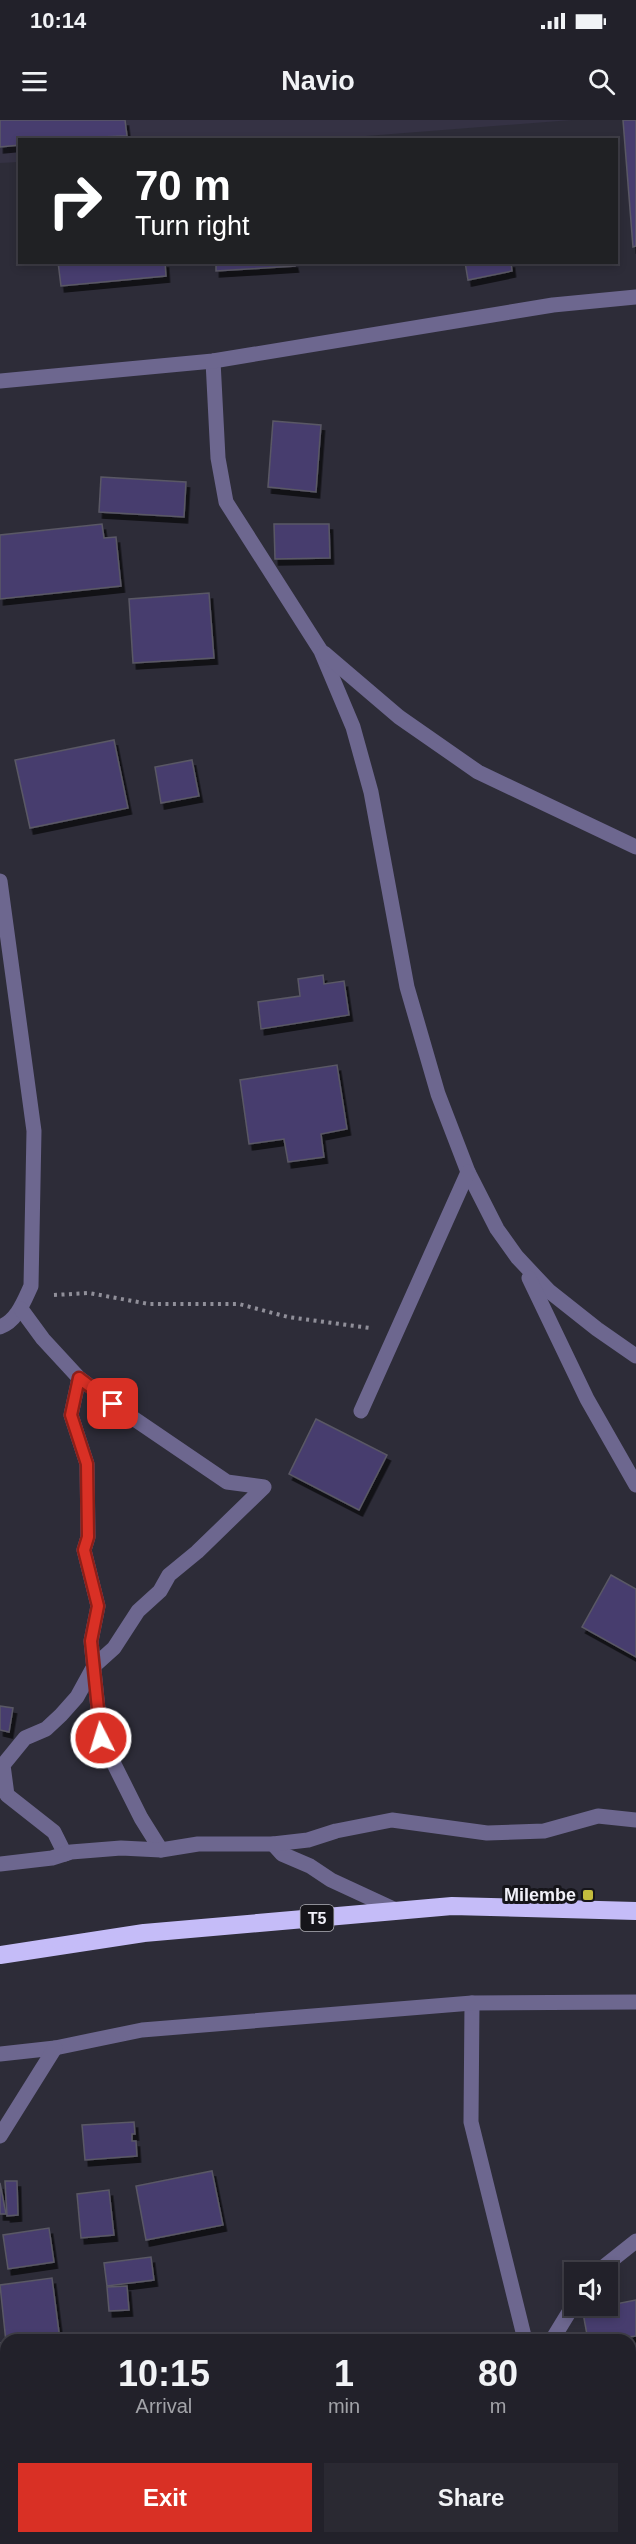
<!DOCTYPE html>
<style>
body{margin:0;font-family:Helvetica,sans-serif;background:#2a2932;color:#f1f3f6;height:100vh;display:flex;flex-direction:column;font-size:22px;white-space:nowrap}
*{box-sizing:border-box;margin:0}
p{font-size:20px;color:#a2a3a8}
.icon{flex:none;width:33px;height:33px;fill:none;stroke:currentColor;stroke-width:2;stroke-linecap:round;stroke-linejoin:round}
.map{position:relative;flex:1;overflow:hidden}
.sheet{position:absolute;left:0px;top:2214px;width:636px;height:210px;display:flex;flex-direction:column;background:#22212a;border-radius:18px 18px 0 0;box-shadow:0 3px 9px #0003,0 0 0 2px #3f3e47}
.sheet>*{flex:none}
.banner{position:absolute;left:18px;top:18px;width:600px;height:126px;border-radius:0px;box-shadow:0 3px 9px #0003,0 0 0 2px #3f3e47;background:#202124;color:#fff;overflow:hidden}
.buttons{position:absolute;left:564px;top:2142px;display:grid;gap:12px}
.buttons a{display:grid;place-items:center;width:54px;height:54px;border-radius:0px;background:#22212a;box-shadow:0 3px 9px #0003,0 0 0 2px #3f3e47;font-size:30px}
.pin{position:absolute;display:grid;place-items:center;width:51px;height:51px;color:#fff;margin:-26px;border-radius:12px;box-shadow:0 3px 9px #0006}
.me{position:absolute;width:66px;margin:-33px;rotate:355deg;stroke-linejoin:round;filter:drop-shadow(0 0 4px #0008)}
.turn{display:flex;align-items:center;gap:21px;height:126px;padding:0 18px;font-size:27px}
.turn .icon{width:78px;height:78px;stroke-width:2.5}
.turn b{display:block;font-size:42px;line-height:51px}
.eta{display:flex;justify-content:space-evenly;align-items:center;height:102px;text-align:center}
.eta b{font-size:36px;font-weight:600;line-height:42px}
.action{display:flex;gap:12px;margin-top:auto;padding:12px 18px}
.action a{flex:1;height:69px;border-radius:0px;background:#d93025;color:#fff;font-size:24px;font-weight:600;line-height:69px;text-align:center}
.action a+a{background:#2a2932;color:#f1f3f6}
.status{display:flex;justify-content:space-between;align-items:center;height:42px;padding:0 30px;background:#22212a;direction:ltr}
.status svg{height:16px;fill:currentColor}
header{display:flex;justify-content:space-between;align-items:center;height:78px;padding:0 18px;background:#22212a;font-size:27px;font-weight:600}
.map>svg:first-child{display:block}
.built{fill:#353244}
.building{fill:#473e6e;stroke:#5a5865;stroke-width:1.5;filter:url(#shadow)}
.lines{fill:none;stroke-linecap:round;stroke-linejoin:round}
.path{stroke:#908f99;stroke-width:4;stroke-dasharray:3 4.5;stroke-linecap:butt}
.minor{stroke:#6d678f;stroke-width:15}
.highway{stroke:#c5bcf8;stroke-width:18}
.route-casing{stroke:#8d1f18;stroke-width:15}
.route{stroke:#d93025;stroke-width:10}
.poi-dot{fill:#c4bc3d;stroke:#16151a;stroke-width:2}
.labels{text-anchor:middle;stroke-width:6;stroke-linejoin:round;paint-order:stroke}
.shield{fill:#16151a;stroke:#afaeb5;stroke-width:1.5}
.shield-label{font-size:16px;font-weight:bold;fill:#f1f0f8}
.poi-label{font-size:18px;font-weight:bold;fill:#f1f0f8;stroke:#16151a;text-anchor:end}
</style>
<div class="status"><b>10:14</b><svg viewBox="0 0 49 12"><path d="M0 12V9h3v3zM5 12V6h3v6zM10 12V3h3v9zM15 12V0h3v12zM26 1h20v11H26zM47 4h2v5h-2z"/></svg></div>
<header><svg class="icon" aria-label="menu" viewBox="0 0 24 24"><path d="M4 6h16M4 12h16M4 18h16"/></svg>Navio<svg class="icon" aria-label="search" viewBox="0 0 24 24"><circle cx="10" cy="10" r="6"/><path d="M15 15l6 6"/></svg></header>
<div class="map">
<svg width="636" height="2424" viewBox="0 0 636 2424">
<defs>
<filter id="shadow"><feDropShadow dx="3.5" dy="6" stdDeviation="0" flood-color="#0009"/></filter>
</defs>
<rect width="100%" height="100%" fill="#2d2c38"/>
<!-- built -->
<polygon class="built" points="0,0 572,0 315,20 20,20 19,42 0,43"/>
<!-- building -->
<g class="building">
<polygon points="0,0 125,0 127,16 20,20 20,25 0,27"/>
<polygon points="623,0 636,0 636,126 633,127"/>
<polygon points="58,142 165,142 166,156 61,166"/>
<polygon points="216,142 294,142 295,146 216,151"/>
<polygon points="465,142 511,142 512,151 468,160"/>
<polygon points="273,301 321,305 316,372 268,367"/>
<polygon points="101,357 186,362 184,397 99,392"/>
<polygon points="102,404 104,418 116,417 121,466 0,479 0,415"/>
<polygon points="274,404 329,404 330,438 275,439"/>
<polygon points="209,473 214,538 133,543 129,479"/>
<polygon points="114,620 128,688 30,708 15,640"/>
<polygon points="192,640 199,676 161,683 155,647"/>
<polygon points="323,855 324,864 344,861 349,895 261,909 258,882 300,876 298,859"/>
<polygon points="337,945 347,1009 321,1014 324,1037 288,1042 284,1019 249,1024 240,960"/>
<polygon points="316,1299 387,1335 359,1390 289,1354"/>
<polygon points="611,1455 636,1469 636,1537 582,1507"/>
<polygon points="0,1586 13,1588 9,1612 0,1610"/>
<polygon points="134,2002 135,2014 132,2014 132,2021 136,2021 137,2036 85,2040 82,2005"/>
<polygon points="212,2051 223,2105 146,2120 136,2066"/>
<polygon points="5,2061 17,2061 18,2095 7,2096"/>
<polygon points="0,2063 6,2094 0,2094"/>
<polygon points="109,2070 114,2115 81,2118 77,2074"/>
<polygon points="49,2108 54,2142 8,2149 3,2115"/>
<polygon points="151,2137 154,2160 107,2166 104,2143"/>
<polygon points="52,2158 60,2220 6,2220 6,2266 0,2267 0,2223 6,2222 0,2165"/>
<polygon points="127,2166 129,2190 109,2191 107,2167"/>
<polygon points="636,2180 636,2216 611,2220 588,2220 583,2193 595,2191 595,2188"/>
<polygon points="151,2217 151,2220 107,2220 107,2219"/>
<polygon points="630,2408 636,2424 602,2424 605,2423 604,2418 630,2418"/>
<polygon points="242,2418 303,2418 298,2424 248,2424"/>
<polygon points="555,2418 584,2418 587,2424 539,2424"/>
</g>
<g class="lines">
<!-- path -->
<polyline class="path" points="54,1175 89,1173 149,1184 239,1184 288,1197 370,1208"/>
<!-- minor -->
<g class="minor">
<polyline points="213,241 218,338 226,382 321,531 353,607 371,672 407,867 438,974 468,1052 497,1109 517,1137 549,1171 597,1209 636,1236"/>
<polyline points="0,261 213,241 553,185 636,177"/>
<polyline points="324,533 399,597 478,652 636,727"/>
<path d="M0,761l34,250 -3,155c-7,15 -14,35 -31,41"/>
<polyline points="529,1158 587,1279 636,1365"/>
<polyline points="21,1189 43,1219 79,1258 130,1296 227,1362 264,1367 197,1432 169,1455 160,1471 138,1491 114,1528 94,1546 77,1577 61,1595 46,1609 25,1618 3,1645 7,1675 54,1712 65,1734"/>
<polyline points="79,1258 71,1295 87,1344 88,1417 84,1430 98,1486 91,1521 101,1618 141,1698 161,1730"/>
<polyline points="361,1291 468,1052"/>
<polyline points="273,1724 282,1734 310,1746 331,1760 398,1791"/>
<polyline points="0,1744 52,1738 71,1732 121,1728 161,1730 198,1724 273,1724 308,1720 336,1711 392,1700 487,1713 544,1711 598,1696 636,1700"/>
<polyline points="472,1883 471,2002 525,2220"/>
<polyline points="0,1934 55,1928 142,1910 472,1883 636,1882"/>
<polyline points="0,2016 55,1928"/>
<polyline points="597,2152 636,2121"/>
<polyline points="552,2220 574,2184"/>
<polyline points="0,2276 6,2282"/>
<polyline points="630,2327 636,2326"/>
<polyline points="0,2388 6,2387"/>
<polyline points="130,2418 137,2424"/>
<polyline points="434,2424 442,2418"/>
</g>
<!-- highway -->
<polyline class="highway" points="0,1835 144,1813 452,1786 636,1791"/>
</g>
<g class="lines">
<defs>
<polyline id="route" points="101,1618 91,1521 98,1486 84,1430 88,1417 87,1344 71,1295 79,1258 113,1284"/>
</defs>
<!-- route casing -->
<use href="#route" class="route-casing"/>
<!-- route -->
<use href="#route" class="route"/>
</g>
<!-- markers -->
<rect class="poi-dot" x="582" y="1769" width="12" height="12" rx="3"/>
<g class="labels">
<!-- shield labels -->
<rect class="shield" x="300.5" y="1785" width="33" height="26" rx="4.5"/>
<g class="shield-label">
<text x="317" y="1804">T5</text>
</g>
<!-- poi labels -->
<g class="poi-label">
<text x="576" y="1781">Milembe</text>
</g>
</g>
</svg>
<div class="buttons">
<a><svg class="icon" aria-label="sound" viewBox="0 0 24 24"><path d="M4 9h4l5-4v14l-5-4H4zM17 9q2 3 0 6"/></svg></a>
</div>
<div class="pin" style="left:113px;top:1284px;background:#d93025"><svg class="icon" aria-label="arrive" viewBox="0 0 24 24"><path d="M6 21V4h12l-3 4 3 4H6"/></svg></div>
<svg class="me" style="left:101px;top:1618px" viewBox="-20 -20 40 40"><circle r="17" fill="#d93025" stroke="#fff" stroke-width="3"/><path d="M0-11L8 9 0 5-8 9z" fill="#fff"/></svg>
<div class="banner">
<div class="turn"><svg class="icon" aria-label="right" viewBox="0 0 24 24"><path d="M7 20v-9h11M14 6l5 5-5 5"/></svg><div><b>70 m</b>Turn right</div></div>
</div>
<section class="sheet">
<div class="eta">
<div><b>10:15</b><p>Arrival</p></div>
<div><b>1</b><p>min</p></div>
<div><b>80</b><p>m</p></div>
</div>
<div class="action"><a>Exit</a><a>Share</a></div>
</section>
</div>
